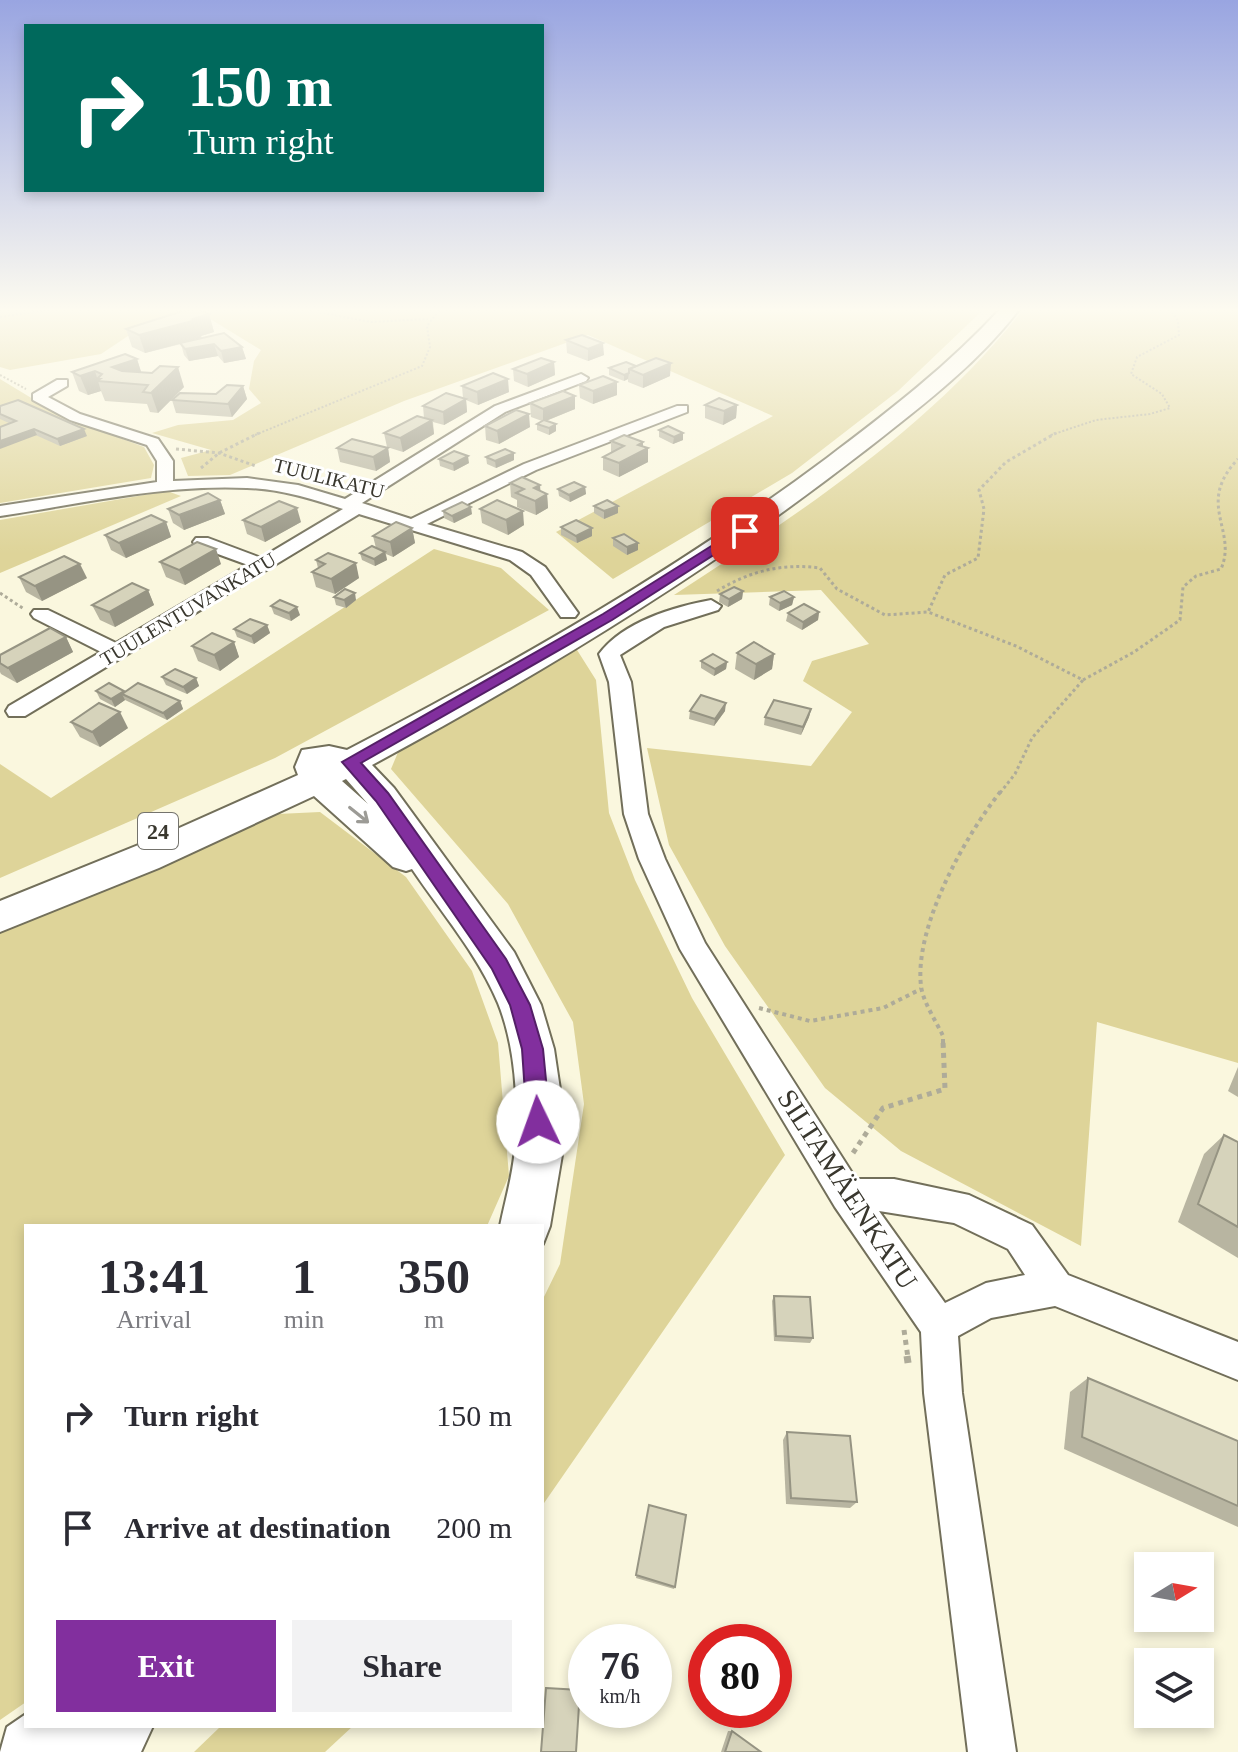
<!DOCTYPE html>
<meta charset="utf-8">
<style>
body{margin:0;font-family:Georgia,serif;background:#f2f2f3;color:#2b2b33;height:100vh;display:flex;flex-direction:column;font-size:30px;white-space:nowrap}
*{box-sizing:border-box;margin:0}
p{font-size:26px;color:#7c7c81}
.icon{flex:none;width:44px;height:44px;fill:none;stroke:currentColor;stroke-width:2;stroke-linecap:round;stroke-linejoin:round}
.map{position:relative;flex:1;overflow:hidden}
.sheet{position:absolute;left:24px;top:1224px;width:520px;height:504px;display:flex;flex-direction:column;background:#fff;border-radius:0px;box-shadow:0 4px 12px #0003}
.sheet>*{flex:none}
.hud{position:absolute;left:24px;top:24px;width:520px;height:168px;border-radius:0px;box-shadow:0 4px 12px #0003;background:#00695c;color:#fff;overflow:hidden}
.needle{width:52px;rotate:79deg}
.buttons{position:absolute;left:1134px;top:1552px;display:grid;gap:16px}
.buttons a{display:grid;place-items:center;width:80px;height:80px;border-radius:0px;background:#fff;box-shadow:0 4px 12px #0003;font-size:40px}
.speed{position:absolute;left:568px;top:1624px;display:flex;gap:16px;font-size:40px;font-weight:700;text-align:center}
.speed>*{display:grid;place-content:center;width:104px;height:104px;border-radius:50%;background:#fff;box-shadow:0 4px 12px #0003;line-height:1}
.speed small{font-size:20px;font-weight:400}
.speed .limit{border:12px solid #d22;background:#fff;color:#111}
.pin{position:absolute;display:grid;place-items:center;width:68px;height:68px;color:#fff;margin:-34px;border-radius:16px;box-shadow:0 4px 12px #0006}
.me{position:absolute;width:88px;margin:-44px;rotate:357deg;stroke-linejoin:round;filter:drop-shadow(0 0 6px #0008)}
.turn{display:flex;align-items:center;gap:28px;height:168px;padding:0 32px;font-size:36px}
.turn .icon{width:104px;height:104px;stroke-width:2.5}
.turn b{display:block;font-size:56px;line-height:68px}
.eta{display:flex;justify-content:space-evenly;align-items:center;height:136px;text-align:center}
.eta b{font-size:48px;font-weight:600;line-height:56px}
.action{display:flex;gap:16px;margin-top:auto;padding:16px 32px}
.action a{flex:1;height:92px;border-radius:0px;background:#822f9e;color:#fff;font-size:32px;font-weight:600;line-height:92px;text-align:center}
.action a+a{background:#f2f2f3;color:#2b2b33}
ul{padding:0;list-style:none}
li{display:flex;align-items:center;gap:24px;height:112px;padding:0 32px}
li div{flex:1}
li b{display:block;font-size:30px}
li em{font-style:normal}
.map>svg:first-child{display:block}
.green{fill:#ded499}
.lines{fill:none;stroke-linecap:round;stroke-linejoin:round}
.minor-casing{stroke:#726f5a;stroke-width:4}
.highway-casing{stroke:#726f5a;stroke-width:4}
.path-far4{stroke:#aeab99;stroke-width:2;stroke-dasharray:2 2;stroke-linecap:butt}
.path-far3{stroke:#aeab99;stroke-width:3;stroke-dasharray:3 3;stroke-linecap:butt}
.path-far2{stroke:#aeab99;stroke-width:4;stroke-dasharray:4 4;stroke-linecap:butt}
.path-far1{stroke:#aeab99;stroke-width:5;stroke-dasharray:5 5;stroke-linecap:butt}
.path{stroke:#aeab99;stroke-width:7;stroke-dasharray:7 7;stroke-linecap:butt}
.minor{fill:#fff;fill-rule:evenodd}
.highway{fill:#fff;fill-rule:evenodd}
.wall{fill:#b8b5a1}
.shaded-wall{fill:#969483}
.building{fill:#d6d3bb;stroke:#969483;stroke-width:2}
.oneway{stroke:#9c9b96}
.route{fill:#822f9e;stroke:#541f67;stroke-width:2}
.labels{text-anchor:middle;stroke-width:6;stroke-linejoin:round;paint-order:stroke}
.far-street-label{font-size:20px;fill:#39372e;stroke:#fff}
.shield{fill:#fff;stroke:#74736d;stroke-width:2}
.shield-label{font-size:22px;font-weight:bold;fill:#39372e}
.near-street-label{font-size:28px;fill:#39372e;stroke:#fff}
</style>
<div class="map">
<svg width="1238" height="1752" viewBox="0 0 1238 1752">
<rect width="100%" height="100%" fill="#faf7de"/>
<!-- green -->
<g class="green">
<polygon points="0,308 985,308 898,391 792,473 613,579 556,532 773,416 588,335 404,401 230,475 188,476 181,458 211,450 152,433 178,425 233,420 261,403 249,389 254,361 261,350 207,317 137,330 101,354 10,370 0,367"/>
<path d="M1024,308h214v755l-141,-41 -16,224 -180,-95 -76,-63 -100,-142 -56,-101 -22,-97 164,18 41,-54 -49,-31 9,-20 57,-17 -48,-54 -147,5c123,-80 259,-169 350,-287z"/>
<polygon points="0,379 61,416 144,447 154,465 151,478 0,503"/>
<polygon points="167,491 181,496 0,573 0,520"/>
<polygon points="434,549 501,568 549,610 275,758 0,878 0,764 51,798"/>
<polygon points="572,642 596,680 609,813 635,880 692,998 785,1155 542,1506 542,1301 560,1264 584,1104 573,1022 508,904 391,769 399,750"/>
<polygon points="320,812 406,877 472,971 498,1043 509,1176 487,1226 26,1226 26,1702 0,1720 0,930 278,814"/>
<polygon points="221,1726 353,1726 325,1752 194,1752"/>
</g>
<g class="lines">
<defs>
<g id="minor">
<path d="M581,374l7,4 -2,3 -81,31 -143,91 49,16 113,-55 153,-58h10v6l-151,58 -109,54 95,28 23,15 33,46 -3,4h-14l-30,-42 -21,-15 -151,-46 -334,202h-16l-3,-5 3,-5 92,-54 -67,-34 -3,-4 3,-4h14l68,33 132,-78 -52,-19 -3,-4 3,-4h12l53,20 82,-49c-31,-10 -63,-20 -96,-21 -83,-4 -166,16 -247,28v-10l157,-24v-21l-10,-16 -77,-25 -37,-20v-6l24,-14h10v6l-19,11 32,17 78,25 15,22v20l74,-3 51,7 47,14 150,-93z"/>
<path d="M711,600l10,6 -3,4 -54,17 -44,28 11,27 17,132 17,45 40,84 151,236h38l75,16 63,30 36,50 170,67v38l-183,-74 -64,12 -33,18 4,57 54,359h-48l-44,-359 -3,-61 -86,-125 -155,-258 -41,-90 -15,-45 -15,-132 -10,-28c24,-32 74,-47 112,-54zM879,1211l75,12 54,26 17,26 -39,8 -41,20z"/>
</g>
<g id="highway">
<path d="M1001,308h19c-42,56 -102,101 -157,144 -153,119 -320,221 -491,313l22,23 120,164 27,53 13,44 7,47 2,53 -13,77 -7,18 -1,-18h-42c5,-25 13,-52 15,-78 4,-46 0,-103 -17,-145 -20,-48 -57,-91 -86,-134l-6,2 -13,-4 -79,-71 -155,72 -159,64v-31l168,-68 130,-58 -3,-8 7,-17 27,-4 18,4c166,-86 330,-180 480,-292 61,-46 122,-93 174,-150zM346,779l22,25 -26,-23z"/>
<polygon points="26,1714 26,1726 153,1726 141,1752 0,1752 7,1727"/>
</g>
</defs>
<!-- minor casing -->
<use href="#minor" class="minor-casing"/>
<!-- highway casing -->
<use href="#highway" class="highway-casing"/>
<!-- path-far4 -->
<g class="path-far4">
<polyline points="296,308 371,322 428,319"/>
<polyline points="0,317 62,308"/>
<polyline points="0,375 26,389"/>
<polyline points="255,435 422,366 430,347 427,326 441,308"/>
<polyline points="1051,435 1096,420 1150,414 1170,408 1162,394 1131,374 1137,357 1179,335 1178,321 1170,308"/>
</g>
<!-- path-far3 -->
<g class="path-far3">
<polyline points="176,449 219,453 256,466"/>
<polyline points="201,468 219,453 259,433"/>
<path d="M717,591c33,-20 65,-28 103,-23l17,21 48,26 43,-3"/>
<polyline points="0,593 24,609"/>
<path d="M1083,680l51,-28 46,-32 3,-33 13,-11 25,-7c17,-39 -26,-65 17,-110"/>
<polyline points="1000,793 1015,774 1032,738 1083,680 1016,646 928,612 945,575 978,558 984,509 979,490 1006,462 1056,433"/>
</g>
<!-- path-far2 -->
<g class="path-far2">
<polyline points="759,1008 810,1021 883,1008 921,989"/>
<path d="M943,1043v-7c-7,-15 -20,-34 -22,-50 -7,-59 44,-150 80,-195"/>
</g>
<!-- path-far1 -->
<g class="path-far1">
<polyline points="853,1153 883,1108 945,1089 943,1041"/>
<polyline points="904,1330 908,1358"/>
</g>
<!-- path -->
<polyline class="path" points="907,1356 909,1369"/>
<!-- minor -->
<use href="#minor" class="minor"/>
<!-- highway -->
<use href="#highway" class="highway"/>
</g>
<!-- wall -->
<g class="wall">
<polygon points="209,314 214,332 201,336 202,338 242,347 246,359 224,363 218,356 189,361 184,355 181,344 145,353 132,347 126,329"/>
<polygon points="566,340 604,355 588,361 567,353"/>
<polygon points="137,359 141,372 184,387 158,413 150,412 147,404 105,401 101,391 88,395 79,391 72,372"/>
<polygon points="554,362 555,375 528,387 514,381 513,369"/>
<polygon points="636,366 670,376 643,388 628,382 628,379 624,381 609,375 609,368"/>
<polygon points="579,385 617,395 593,404 580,398"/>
<polygon points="243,386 247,399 232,417 176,413 172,400 216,394"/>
<polygon points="462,386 509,392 478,405 466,400 467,412 444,425 433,422 434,434 403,452 387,447 384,433 424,418 423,406 463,398"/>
<polygon points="575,396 575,409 546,421 556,431 549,435 537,430 537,424 542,421 531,417 530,403"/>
<polygon points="705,405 737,405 736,418 723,425 705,418"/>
<polygon points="0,406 87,436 60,446 0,419"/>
<polygon points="485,426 530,427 499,444 486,440"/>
<polygon points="659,430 683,440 673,444 659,437"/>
<polygon points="611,441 643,442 643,446 648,462 619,477 603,470 603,457 611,453"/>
<polygon points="337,448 388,448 390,462 376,471 340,462"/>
<polygon points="486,457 514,460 496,468 487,464"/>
<polygon points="439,459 469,463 454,471 440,466"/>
<polygon points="510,483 547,494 548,508 536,515 517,507 517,500 511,497"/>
<polygon points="585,487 586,494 570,502 559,496 558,489"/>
<polygon points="220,500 225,514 184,530 173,523 168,509"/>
<polygon points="594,506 618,513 604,519 594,513"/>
<polygon points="480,509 524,525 508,535 482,523"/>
<polygon points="443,511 472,514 454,523 444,518"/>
<polygon points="243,520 301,522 265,542 247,534"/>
<polygon points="166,522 171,537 126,558 111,550 105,535"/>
<polygon points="561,527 592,536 577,543 561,535"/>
<polygon points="412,528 415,543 393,557 386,554 387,560 375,566 362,560 360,553 376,548 373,536"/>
<polygon points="613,538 638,550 627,555 613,546"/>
<polygon points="316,560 359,578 335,594 316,587 312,572 318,568"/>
<polygon points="160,562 221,564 185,585 166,577"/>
<polygon points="19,577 87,578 42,601 26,592"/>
<polygon points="148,590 154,605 115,627 100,620 92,605"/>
<polygon points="743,591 742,599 728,607 719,602 720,594"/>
<polygon points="334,597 356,600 346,608 336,605"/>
<polygon points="770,597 794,597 792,605 779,611 769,605"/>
<polygon points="271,606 300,615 291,621 274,614"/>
<polygon points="819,612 818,620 802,630 786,621 788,613"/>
<polygon points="267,625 270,633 254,644 237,637 234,629"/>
<polygon points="66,637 73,652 17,683 1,674 0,672 0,655"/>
<polygon points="234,642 239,657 220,671 198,661 192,646"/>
<polygon points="737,653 774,654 772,669 754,680 735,669"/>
<polygon points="701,661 727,662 726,669 714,676 701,668"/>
<polygon points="162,677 196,678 199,686 187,694 166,685"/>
<polygon points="96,691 124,692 180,701 183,709 167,720 125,700 115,707 100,699"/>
<polygon points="811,709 809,717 801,735 764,725 765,717"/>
<polygon points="690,711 725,711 714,726 689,719"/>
<polygon points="71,722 128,728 100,747 80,737"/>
<polygon points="1238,1067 1238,1097 1228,1091"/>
<polygon points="1224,1135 1238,1142 1238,1258 1178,1222 1204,1154"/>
<polygon points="774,1296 813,1338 810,1343 774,1341 772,1301"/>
<polygon points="1088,1378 1238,1441 1238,1527 1064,1449 1070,1392"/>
<polygon points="787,1432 857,1502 850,1508 786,1504 783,1440"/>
<polygon points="649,1505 675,1587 674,1589 636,1578"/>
<polygon points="728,1731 732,1731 761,1752 721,1752"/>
</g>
<!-- shaded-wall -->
<g class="shaded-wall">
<polygon points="209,314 214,332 201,336 202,338 145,353 139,335"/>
<polygon points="603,343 604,355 588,361 588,349"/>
<polygon points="214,344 218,356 189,361 185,349"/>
<polygon points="242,347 246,359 224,363 221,351"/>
<polygon points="137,359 143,378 128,383 112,367"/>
<polygon points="554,362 555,375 528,387 527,374"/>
<polygon points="671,363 670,376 643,388 643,375"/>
<polygon points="178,367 184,387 158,413 151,393"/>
<polygon points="95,371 101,391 88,395 80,376"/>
<polygon points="629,373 628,379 624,381 624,375"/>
<polygon points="508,379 509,392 478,405 477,392"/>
<polygon points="617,382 617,395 593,404 593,391"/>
<polygon points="243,386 247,399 232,417 228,404"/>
<polygon points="575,396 575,409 543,422 543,409"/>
<polygon points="466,399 467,412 444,425 443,412"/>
<polygon points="737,405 736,418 723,425 724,411"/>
<polygon points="529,414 530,427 499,444 497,431"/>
<polygon points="432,420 434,434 403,452 400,438"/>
<polygon points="556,424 556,431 549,435 549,428"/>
<polygon points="34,429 37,435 0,449 0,441"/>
<polygon points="84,429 87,436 60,446 57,439"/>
<polygon points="683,433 683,440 673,444 674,437"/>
<polygon points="643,442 643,451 648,448 648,462 619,477 619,463 638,445"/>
<polygon points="388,448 390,462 376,471 373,457"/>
<polygon points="514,453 514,460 496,468 495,461"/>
<polygon points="468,456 469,463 454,471 453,464"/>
<polygon points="540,485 541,498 547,494 548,508 536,515 534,488"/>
<polygon points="585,487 586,494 570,502 569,495"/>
<polygon points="220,500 225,514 184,530 179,515"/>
<polygon points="618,506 618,513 604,519 604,511"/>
<polygon points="471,507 472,514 454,523 452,516"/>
<polygon points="297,508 301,522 265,542 261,527"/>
<polygon points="523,511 524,525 508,535 506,520"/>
<polygon points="166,522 171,537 126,558 119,543"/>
<polygon points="412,528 415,543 393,557 390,542"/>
<polygon points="592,528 592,536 577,543 576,536"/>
<polygon points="638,543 638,550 627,555 627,547"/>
<polygon points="216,549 221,564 185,585 179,570"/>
<polygon points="385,552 387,560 375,566 374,559"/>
<polygon points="356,563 359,578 335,594 331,579"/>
<polygon points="80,564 87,578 42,601 35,586"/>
<polygon points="148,590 154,605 115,627 109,612"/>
<polygon points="743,591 742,599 728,607 729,599"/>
<polygon points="355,593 356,600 346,608 344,600"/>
<polygon points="794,597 792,605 779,611 780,603"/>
<polygon points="297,607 300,615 291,621 289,613"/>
<polygon points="819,612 818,620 802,630 803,622"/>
<polygon points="267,625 270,633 254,644 251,636"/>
<polygon points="66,637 73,652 17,683 8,668"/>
<polygon points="234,642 239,657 220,671 214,655"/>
<polygon points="774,654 772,669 754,680 756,664"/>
<polygon points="727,662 726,669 714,676 715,669"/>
<polygon points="196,678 199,686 187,694 183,687"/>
<polygon points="124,691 126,696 122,694 125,700 115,707 111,699"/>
<polygon points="180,701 183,709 167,720 163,713"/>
<polygon points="726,703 725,711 714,726 715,719"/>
<polygon points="811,709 809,717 801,735 803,727"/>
<polygon points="120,712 128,728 100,747 92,732"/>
</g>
<!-- building -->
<g class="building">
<polygon points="192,308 196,308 209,314 193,319 196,320 139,335 126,329"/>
<polygon points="224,333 242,347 221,351 214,344 185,349 180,343"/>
<polygon points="582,335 603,343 588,349 566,340"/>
<polygon points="125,354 137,359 112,367 122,371 152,373 160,366 178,367 151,393 143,392 148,385 97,381 100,379 97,379 102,374 95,371 80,376 72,372"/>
<polygon points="541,358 554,362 527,374 513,369"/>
<polygon points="656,358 671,363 643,375 629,369"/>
<polygon points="626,362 636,366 629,369 629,373 624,375 609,368"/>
<polygon points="493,373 508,379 477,392 462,386"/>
<polygon points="603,376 617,382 593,391 579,385"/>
<polygon points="227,385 243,386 228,404 172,400 180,393 216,394"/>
<polygon points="563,391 575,396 543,409 530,403"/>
<polygon points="446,393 466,399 443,412 423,406"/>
<polygon points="719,398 737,405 724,411 705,405"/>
<polygon points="18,400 84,429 57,439 34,429 0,441 0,427 16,421 0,414 0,406"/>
<polygon points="516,410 529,414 497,431 485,426"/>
<polygon points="417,416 432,420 400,438 384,433"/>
<polygon points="544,420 556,424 549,428 537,424"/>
<polygon points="668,426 683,433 674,437 659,430"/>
<polygon points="624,435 643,442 638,445 648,448 619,463 603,457 624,446 611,441"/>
<polygon points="352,439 388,448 373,457 337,448"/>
<polygon points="505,449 514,453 495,461 486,457"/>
<polygon points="454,451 468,456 453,464 439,459"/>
<polygon points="522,477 540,485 534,488 547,494 535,501 516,493 524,489 510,483"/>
<polygon points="574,482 585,487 569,495 558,489"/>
<polygon points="208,493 220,500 179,515 168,509"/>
<polygon points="497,500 523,511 506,520 480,509"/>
<polygon points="607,500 618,506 604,511 594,506"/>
<polygon points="279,501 297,508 261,527 243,520"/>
<polygon points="462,502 471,507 452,516 443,511"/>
<polygon points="151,515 166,522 119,543 105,535"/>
<polygon points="576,520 592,528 576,536 561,527"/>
<polygon points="396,522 412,528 390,542 373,536"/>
<polygon points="624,534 638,543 627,547 613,538"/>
<polygon points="197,542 216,549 179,570 160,562"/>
<polygon points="372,546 385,552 374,559 360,553"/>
<polygon points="328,553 356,563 331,579 312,572 325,564 316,560"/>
<polygon points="64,556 80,564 35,586 19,577"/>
<polygon points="132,583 148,590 109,612 92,605"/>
<polygon points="734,587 743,591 729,599 720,594"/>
<polygon points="345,589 355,593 344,600 334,597"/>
<polygon points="784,591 794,597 780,603 770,597"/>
<polygon points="280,600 297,607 289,613 271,606"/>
<polygon points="804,604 819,612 803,622 788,613"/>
<polygon points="250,619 267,625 251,636 234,629"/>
<polygon points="50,628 66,637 8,668 0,663 0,655"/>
<polygon points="212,633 234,642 214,655 192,646"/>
<polygon points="754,642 774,654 756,664 737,653"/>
<polygon points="713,654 727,662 715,669 701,661"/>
<polygon points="175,669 196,678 183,687 162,677"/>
<polygon points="109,683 124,691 111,699 96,691"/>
<polygon points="138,683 180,701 163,713 122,694"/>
<polygon points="701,695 726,703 715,719 690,711"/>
<polygon points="774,700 811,709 803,727 765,717"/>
<polygon points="99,703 120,712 92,732 71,722"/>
<polygon points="1224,1135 1238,1142 1238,1227 1198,1204"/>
<polygon points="774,1296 810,1297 813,1338 776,1336"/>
<polygon points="1088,1378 1238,1441 1238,1506 1082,1437"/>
<polygon points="787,1432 850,1436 857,1502 791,1498"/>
<polygon points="649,1505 686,1515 675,1587 636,1575"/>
<polygon points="546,1688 580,1690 576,1752 541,1752"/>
<polygon points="732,1731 761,1752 725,1752"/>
</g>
<!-- one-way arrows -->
<defs><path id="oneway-shaft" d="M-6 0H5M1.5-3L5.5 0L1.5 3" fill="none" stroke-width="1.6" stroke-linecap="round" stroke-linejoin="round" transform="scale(2)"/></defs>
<use class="oneway" href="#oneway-shaft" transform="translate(359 815) rotate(39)"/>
<!-- sky -->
<linearGradient id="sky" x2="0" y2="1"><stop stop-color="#99a5e1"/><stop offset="0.56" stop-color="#fdfbf0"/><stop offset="1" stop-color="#fdfbf0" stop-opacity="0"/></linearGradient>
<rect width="1238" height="554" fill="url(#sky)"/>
<!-- route -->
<polygon class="route" points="740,528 751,531 612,620 361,763 388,793 506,959 530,1005 543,1049 550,1122 546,1130 538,1133 530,1130 527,1122 522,1049 510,1005 492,969 376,801 342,762 603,614"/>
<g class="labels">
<!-- far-street labels -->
<g class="far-street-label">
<text transform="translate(329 478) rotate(14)" y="7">TUULIKATU</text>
<text transform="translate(188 609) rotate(-31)" y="7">TUULENTUVANKATU</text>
</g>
<!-- shield labels -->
<rect class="shield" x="138" y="813" width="40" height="36" rx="6"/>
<g class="shield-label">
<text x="158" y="839">24</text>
</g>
<!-- near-street labels -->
<g class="near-street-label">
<text transform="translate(848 1189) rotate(57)" y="10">SILTAMÄENKATU</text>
</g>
</g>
</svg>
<div class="buttons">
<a><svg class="needle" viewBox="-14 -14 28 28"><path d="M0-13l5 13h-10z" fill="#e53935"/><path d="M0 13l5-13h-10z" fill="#7c7c81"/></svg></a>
<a><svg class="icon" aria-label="layers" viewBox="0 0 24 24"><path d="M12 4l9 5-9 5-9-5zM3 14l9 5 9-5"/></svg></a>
</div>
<div class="speed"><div>76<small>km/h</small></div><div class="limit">80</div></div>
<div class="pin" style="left:745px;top:531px;background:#d93025"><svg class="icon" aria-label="arrive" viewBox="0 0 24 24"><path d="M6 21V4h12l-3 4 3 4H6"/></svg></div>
<svg class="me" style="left:538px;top:1122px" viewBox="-20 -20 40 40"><circle r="19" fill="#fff"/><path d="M0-13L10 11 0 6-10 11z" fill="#822f9e"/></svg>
<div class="hud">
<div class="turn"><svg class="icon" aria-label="right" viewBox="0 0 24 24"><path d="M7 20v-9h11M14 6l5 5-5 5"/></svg><div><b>150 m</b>Turn right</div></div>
</div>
<section class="sheet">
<div class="eta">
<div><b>13:41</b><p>Arrival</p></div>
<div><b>1</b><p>min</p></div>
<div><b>350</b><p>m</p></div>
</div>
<ul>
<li><svg class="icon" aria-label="right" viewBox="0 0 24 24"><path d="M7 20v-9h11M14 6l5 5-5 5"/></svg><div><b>Turn right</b></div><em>150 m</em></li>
<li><svg class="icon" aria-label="arrive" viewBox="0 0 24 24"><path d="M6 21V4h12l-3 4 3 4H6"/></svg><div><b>Arrive at destination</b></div><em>200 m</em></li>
</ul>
<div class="action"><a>Exit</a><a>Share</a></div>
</section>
</div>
